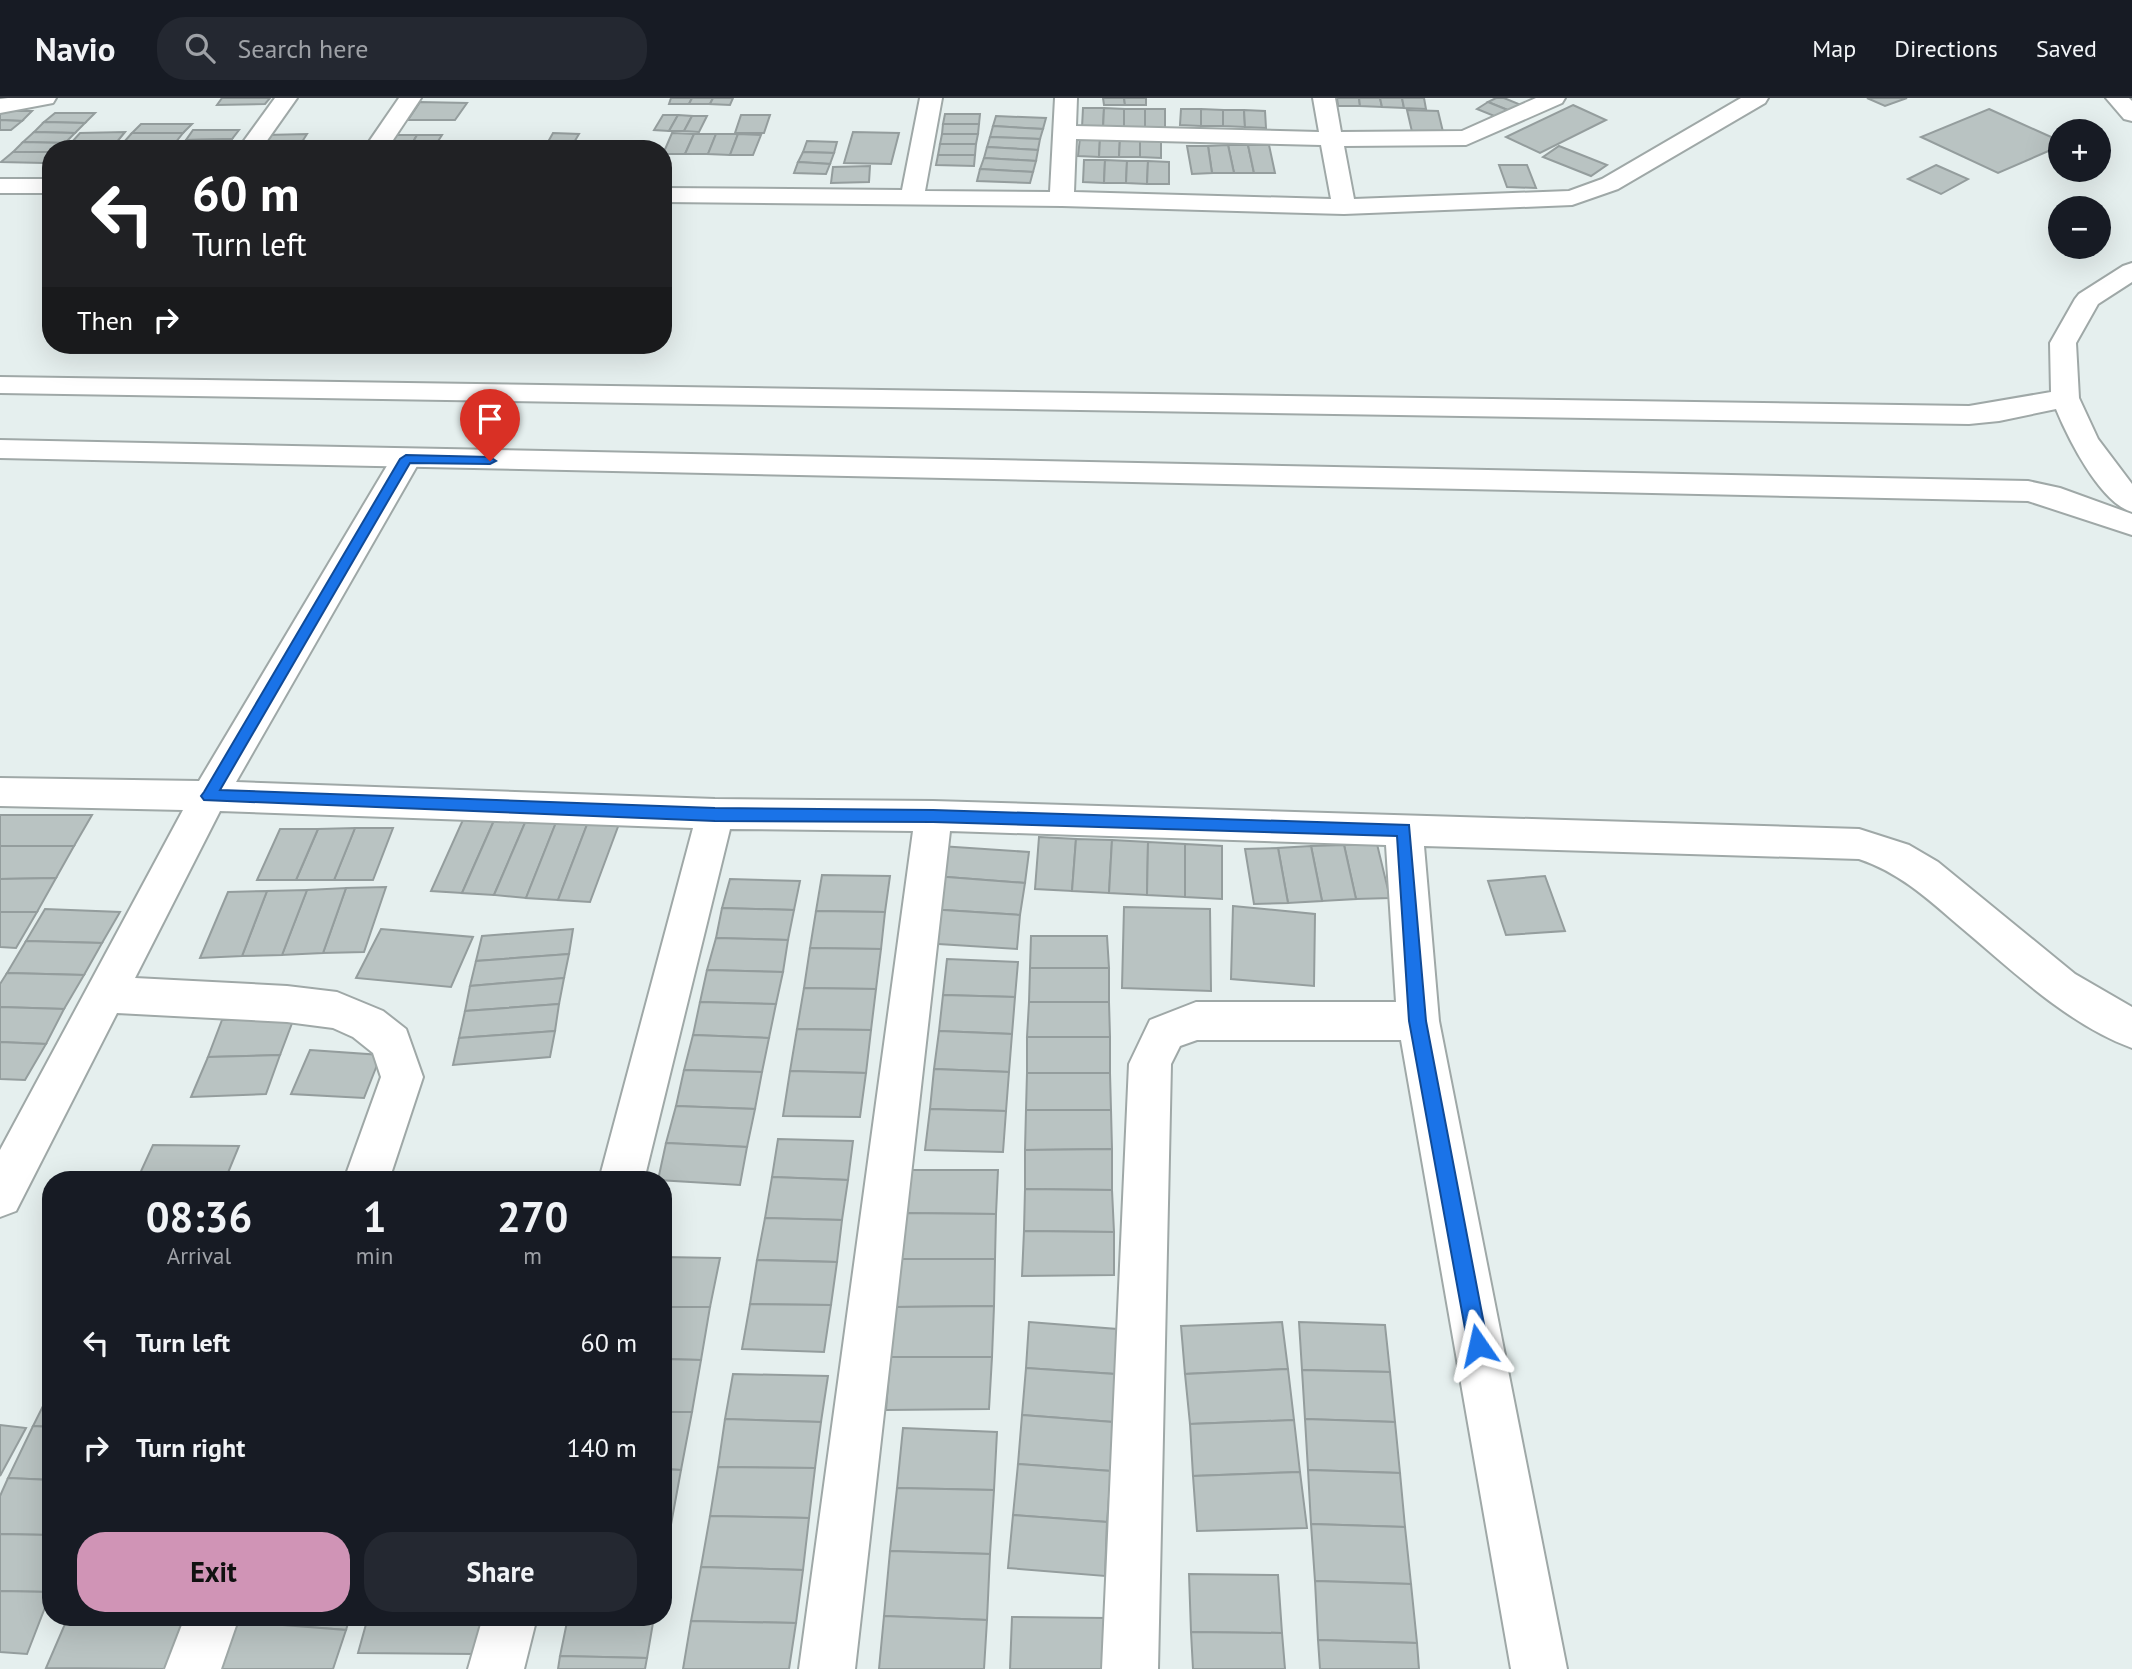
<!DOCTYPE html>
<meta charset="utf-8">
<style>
body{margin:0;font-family:"PT Sans",sans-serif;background:#242831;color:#f1f3f6;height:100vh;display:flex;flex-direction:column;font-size:26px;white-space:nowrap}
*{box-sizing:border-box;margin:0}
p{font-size:23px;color:#9ea1a6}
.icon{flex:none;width:38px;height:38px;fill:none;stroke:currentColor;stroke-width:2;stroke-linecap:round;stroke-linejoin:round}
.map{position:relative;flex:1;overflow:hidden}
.drawer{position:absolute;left:42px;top:1073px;width:630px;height:455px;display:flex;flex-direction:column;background:#171b24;border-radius:28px;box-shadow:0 7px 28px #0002}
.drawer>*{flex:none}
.guide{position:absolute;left:42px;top:42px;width:630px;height:214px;border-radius:28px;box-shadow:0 7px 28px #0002;background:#202124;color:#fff;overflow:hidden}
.fabs{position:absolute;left:2048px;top:21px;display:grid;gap:14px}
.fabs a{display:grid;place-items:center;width:63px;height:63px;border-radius:50%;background:#171b24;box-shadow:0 7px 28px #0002;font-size:35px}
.pin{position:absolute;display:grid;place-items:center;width:60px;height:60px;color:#fff;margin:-72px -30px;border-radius:50% 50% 50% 0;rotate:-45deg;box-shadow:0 0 7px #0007}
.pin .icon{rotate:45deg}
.me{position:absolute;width:77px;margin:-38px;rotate:349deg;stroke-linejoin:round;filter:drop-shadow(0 0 5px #0008)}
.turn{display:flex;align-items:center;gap:24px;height:147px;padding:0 35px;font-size:32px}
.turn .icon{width:91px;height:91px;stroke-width:2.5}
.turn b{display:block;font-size:49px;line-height:60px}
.then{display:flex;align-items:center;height:66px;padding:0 35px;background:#0003;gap:14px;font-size:26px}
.eta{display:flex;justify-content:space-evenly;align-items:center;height:119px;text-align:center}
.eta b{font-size:42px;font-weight:700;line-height:49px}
.cta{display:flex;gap:14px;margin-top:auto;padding:14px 35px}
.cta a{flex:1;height:80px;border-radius:28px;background:#d094b6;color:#111;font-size:28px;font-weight:700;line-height:80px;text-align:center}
.cta a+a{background:#242831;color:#f1f3f6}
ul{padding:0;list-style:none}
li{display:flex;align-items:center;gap:21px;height:105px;padding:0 35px}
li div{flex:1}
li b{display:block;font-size:26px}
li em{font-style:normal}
header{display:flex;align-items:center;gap:42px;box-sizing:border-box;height:98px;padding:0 35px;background:#171b24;border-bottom:2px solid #363941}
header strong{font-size:33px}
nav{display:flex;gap:38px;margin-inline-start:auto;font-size:24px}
.search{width:490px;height:63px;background:#242831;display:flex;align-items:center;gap:18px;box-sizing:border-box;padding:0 24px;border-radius:28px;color:#9ea1a6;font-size:26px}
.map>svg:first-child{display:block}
.building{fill:#b9c3c2;stroke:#949d9d;stroke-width:2}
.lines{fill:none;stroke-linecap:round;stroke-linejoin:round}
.minor-casing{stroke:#9fa8a7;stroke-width:4}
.tertiary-casing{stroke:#9fa8a7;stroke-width:4}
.minor{fill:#fff;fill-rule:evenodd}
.tertiary{fill:#fff;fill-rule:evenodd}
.route{fill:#1a73e8;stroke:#114b97;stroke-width:2}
</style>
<header>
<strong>Navio</strong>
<div class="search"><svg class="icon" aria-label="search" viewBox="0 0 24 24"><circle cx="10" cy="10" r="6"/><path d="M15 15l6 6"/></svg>Search here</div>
<nav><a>Map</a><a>Directions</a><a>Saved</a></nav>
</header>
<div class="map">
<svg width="2132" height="1571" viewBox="0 0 2132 1571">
<rect width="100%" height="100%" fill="#e5efee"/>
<!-- building -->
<g class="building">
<polygon points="222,0 270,0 265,6 217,7"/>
<polygon points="671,0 692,0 689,6 669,6"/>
<polygon points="692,0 713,0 710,6 689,6"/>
<polygon points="713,0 733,0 730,7 710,6"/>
<polygon points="1103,0 1124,0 1125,7 1104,7"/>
<polygon points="1124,0 1146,0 1146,7 1125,7"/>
<polygon points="1337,0 1359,0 1360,8 1338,8"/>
<polygon points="1359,0 1380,0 1382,9 1360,8"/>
<polygon points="1380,0 1402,0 1404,10 1382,9"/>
<polygon points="1402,0 1424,0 1426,11 1404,10"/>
<polygon points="1496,0 1504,0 1526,9 1515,15 1488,4"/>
<polygon points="1867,0 1907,0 1885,8"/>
<polygon points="420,4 467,5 455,22 408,22"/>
<polygon points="1488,4 1515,15 1504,22 1477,11"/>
<polygon points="1573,7 1606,22 1540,55 1506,39"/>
<polygon points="1083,10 1104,10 1103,31 1082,30"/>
<polygon points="1104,10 1124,11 1124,31 1103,31"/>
<rect x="1124" y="11" width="21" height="20"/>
<polygon points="1145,11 1165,11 1165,32 1145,31"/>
<polygon points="1181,11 1201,11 1201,28 1180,27"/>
<polygon points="1201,11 1223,12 1223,28 1201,28"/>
<polygon points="1989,11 2060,43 2060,48 1998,75 1921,39"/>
<polygon points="1223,12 1244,12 1245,29 1223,28"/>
<polygon points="1244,12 1265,13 1266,30 1245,29"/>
<polygon points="1407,12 1438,13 1444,38 1413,38"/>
<polygon points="0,13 32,13 22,23 0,22"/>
<polygon points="55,15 95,15 85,25 44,24"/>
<polygon points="945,16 980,16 979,26 943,26"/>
<polygon points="663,17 678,17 669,33 654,32"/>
<polygon points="678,17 692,18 684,33 669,33"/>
<polygon points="741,17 770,17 764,35 735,35"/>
<polygon points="692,18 707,18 699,34 684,33"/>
<polygon points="996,18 1046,20 1043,31 993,28"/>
<polygon points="0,22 22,23 11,32 0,32"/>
<polygon points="44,24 85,25 75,35 34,34"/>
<polygon points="141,26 192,26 183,35 132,35"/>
<polygon points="943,26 979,26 978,36 942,36"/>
<polygon points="993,28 1043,31 1040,41 990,39"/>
<polygon points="193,32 239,32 232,41 186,42"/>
<polygon points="34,34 75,35 65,45 23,44"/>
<polygon points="125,34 116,45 71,45 80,35"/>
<polygon points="853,34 899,35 891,66 844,65"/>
<polygon points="132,35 183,35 175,45 123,45"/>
<polygon points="553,35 579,36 570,51 544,51"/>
<polygon points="672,35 694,36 685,56 663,56"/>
<polygon points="307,36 300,47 259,48 266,37"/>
<polygon points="694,36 716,36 708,56 685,56"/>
<polygon points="716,36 738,36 730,57 708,56"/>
<polygon points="738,36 761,37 753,57 730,57"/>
<polygon points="942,36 978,36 976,46 940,46"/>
<polygon points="393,37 417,37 409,51 384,51"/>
<polygon points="417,37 442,37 433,51 409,51"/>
<polygon points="990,39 1040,41 1038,52 987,49"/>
<polygon points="1080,40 1100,40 1099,59 1078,58"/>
<polygon points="1100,40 1120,40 1119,59 1099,59"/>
<polygon points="1120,40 1140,41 1140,59 1119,59"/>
<polygon points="232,41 225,51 179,51 186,42"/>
<polygon points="1140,41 1161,41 1161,60 1140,59"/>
<polygon points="807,43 837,44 834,55 803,54"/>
<polygon points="23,44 65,45 58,51 51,51 51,54 13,54"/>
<polygon points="71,45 116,45 111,51 66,51"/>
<polygon points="123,45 175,45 170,51 117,51"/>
<polygon points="940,46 976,46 975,57 938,57"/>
<polygon points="1228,47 1248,47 1254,75 1234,75"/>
<polygon points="1228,47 1234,75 1212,75 1208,48"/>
<polygon points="1248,47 1269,47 1275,75 1254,75"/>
<polygon points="1187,48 1208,48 1212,75 1192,76"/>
<polygon points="1559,48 1607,67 1591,78 1543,59"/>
<polygon points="987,49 1038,52 1036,63 984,60"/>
<polygon points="13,54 51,54 51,58 44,65 1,64"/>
<polygon points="803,54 834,55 830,66 798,64"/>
<polygon points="938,57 975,57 974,68 936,67"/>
<polygon points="984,60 1036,63 1033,74 980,71"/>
<polygon points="1084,62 1105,62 1104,85 1083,84"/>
<polygon points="1105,62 1127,63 1126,85 1104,85"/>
<polygon points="1127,63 1148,63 1147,86 1126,85"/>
<polygon points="1148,63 1169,64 1169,86 1147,86"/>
<polygon points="798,64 830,66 826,76 794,75"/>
<polygon points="1499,67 1527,67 1536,90 1507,89"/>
<polygon points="1936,67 1968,81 1941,96 1908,81"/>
<polygon points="870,68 869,84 831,85 833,69"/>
<polygon points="980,71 1033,74 1030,85 977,83"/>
<polygon points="466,715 496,718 462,795 431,793"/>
<polygon points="0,717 92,717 74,748 0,748"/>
<polygon points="496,718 527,720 494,797 462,795"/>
<polygon points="527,720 557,722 526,800 494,797"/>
<polygon points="557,722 588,724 558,802 526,800"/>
<polygon points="588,724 619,726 590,804 558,802"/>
<polygon points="355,730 393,730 373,782 334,782"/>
<polygon points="355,730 334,782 296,782 318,731"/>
<polygon points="280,731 318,731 296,782 257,782"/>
<polygon points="1039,739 1076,741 1072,793 1035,791"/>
<polygon points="1076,741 1112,742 1109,795 1072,793"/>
<polygon points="1112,742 1148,744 1147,797 1109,795"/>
<polygon points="1148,744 1185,746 1185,799 1147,797"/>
<polygon points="1185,746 1222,748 1222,801 1185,799"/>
<polygon points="1377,746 1390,800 1356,801 1344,747"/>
<polygon points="1344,747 1356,801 1322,803 1311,748"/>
<polygon points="0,748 74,748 56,780 0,781"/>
<polygon points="940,748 1029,754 1025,785 934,778"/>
<polygon points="1311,748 1322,803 1288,805 1278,750"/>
<polygon points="1278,750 1288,805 1254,806 1245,751"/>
<polygon points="822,777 890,778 885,814 816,813"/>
<polygon points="934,778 1025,785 1020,817 928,811"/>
<polygon points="1545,778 1565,833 1506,837 1488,783"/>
<polygon points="56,780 37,814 0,814 0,781"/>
<polygon points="730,781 800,783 794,812 722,810"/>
<polygon points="386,789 364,854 323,855 346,790"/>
<polygon points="346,790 323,855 282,857 307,792"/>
<polygon points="307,792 282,857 242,858 267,793"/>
<polygon points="267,793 242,858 200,860 228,794"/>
<polygon points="1233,808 1315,816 1314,888 1231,881"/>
<polygon points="1124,809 1210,811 1211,893 1122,890"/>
<polygon points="722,810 794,812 788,842 716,840"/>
<polygon points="45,811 120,814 102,845 26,843"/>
<polygon points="928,811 1020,817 1017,851 923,845"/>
<polygon points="816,813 885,814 881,851 810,850"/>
<polygon points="0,814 37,814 16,850 0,849"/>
<polygon points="381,831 473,839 451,889 356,880"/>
<polygon points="573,831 569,856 476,863 482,838"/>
<polygon points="1031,838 1107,838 1109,870 1030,870"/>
<polygon points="716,840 788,842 783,874 707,872"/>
<polygon points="26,843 102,845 84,877 7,875"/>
<polygon points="810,850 881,851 876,891 804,890"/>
<polygon points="569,856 564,880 470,888 476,863"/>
<polygon points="947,861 1018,864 1015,899 943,897"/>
<polygon points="1030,870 1109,870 1109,904 1029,904"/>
<polygon points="707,872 783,874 776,906 700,904"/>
<polygon points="7,875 84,877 64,911 0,909 0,886"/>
<polygon points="564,880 559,906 465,913 470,888"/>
<polygon points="804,890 876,891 871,932 797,931"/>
<polygon points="943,897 1015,899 1012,936 939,933"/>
<polygon points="700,904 776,906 769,940 693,937"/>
<polygon points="1029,904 1109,904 1110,939 1027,939"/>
<polygon points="559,906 555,933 459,940 465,913"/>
<polygon points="0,909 64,911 46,946 0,944"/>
<polygon points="294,920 280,957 208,959 222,922"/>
<polygon points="797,931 871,932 866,975 790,973"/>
<polygon points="555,933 550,959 453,967 459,940"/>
<polygon points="939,933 1012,936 1009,974 934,971"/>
<polygon points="693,937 769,940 762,974 684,972"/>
<rect x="1027" y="939" width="83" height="36"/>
<polygon points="0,944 46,946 25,982 0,981"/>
<polygon points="310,952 381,957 364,1000 291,996"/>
<polygon points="280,957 266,996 191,999 208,959"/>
<polygon points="934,971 1009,974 1006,1013 930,1011"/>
<polygon points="684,972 762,974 755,1011 676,1008"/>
<polygon points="790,973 866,975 860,1019 783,1018"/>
<polygon points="1027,975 1110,975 1111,1012 1026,1012"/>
<polygon points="676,1008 755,1011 747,1049 666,1045"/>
<polygon points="930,1011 1006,1013 1003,1054 925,1052"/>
<polygon points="1026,1012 1111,1012 1112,1051 1025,1052"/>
<polygon points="778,1041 853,1043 848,1082 772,1079"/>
<polygon points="666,1045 747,1049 740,1087 658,1082"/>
<polygon points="153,1047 239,1048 225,1082 137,1082"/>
<polygon points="1112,1051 1112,1092 1025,1091 1025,1052"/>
<polygon points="905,1072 998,1072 996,1116 902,1115"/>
<polygon points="772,1079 848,1082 842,1122 765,1120"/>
<polygon points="1025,1091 1112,1092 1114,1134 1024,1133"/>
<polygon points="902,1115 996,1116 995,1161 897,1161"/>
<polygon points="765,1120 842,1122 837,1164 757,1162"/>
<polygon points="1024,1133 1114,1134 1114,1177 1022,1178"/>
<polygon points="663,1159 720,1160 710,1209 663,1209"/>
<polygon points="897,1161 995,1161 994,1208 894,1209"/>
<polygon points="757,1162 837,1164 831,1207 750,1206"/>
<polygon points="750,1206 831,1207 824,1254 742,1251"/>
<polygon points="994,1208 992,1259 890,1259 894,1209"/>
<polygon points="663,1209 710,1209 701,1262 663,1261"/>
<polygon points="1029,1224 1117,1231 1115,1276 1026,1270"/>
<polygon points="1282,1224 1288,1271 1185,1276 1181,1228"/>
<polygon points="1299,1224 1385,1227 1390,1274 1302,1272"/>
<polygon points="890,1259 992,1259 989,1311 886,1312"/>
<polygon points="663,1261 701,1262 692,1314 663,1314"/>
<polygon points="1026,1270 1115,1276 1113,1324 1022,1317"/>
<polygon points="1288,1271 1294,1322 1190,1326 1185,1276"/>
<polygon points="1302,1272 1390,1274 1395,1324 1305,1321"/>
<polygon points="733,1276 828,1278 821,1324 725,1321"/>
<polygon points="51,1292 51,1329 33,1328"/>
<polygon points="663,1314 692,1314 681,1372 663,1371"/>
<polygon points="1022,1317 1113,1324 1111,1373 1018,1366"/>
<polygon points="725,1321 821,1324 815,1370 718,1369"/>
<polygon points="1305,1321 1395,1324 1400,1375 1308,1372"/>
<polygon points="1294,1322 1300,1374 1193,1378 1190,1326"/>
<polygon points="0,1327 26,1330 0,1378"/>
<polygon points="33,1328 51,1329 51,1382 8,1380"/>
<polygon points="903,1330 997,1334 994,1392 897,1390"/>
<polygon points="1018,1366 1111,1373 1107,1424 1013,1417"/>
<polygon points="718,1369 815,1370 809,1420 710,1418"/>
<polygon points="663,1371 681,1372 670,1432 663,1432"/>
<polygon points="1308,1372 1400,1375 1405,1429 1311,1426"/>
<polygon points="1300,1374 1307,1430 1197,1433 1193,1378"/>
<polygon points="8,1380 51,1382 51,1437 0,1436 0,1398"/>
<polygon points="897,1390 994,1392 990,1456 890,1453"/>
<polygon points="1013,1417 1107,1424 1105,1478 1008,1470"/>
<polygon points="710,1418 809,1420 803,1472 701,1469"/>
<polygon points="1311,1426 1405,1429 1411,1486 1315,1483"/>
<polygon points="663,1432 670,1432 663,1468"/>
<polygon points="0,1436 51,1437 51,1494 0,1493"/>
<polygon points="890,1453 990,1456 987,1522 884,1518"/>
<polygon points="701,1469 803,1472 796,1525 691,1523"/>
<polygon points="1189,1476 1278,1477 1282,1535 1191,1534"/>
<polygon points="1315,1483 1411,1486 1417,1545 1318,1542"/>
<polygon points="0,1493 51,1494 27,1556 0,1554"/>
<polygon points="884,1518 987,1522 984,1571 879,1571"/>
<polygon points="68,1519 105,1519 189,1523 170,1571 46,1570"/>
<polygon points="105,1519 190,1519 189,1523"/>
<polygon points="234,1519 350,1519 346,1532 233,1523"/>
<polygon points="368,1519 484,1519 475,1556 358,1555"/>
<polygon points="568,1519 654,1519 647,1560 560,1558"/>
<polygon points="1012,1519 1107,1520 1107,1571 1010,1571"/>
<polygon points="233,1523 346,1532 333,1571 214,1571"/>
<polygon points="691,1523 796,1525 789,1571 683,1571"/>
<polygon points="1191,1534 1282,1535 1285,1571 1193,1571"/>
<polygon points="1318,1542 1417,1545 1419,1571 1320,1571"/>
<polygon points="560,1558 647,1560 645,1571 558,1571"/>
</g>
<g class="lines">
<defs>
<g id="minor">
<polygon points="8,0 56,0 53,5 0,15 0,1"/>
<polygon points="275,0 297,0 261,51 238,51"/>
<polygon points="399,0 421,0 387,51 364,51"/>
<path d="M920,0h22l-17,93 125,1 5,-94h22l-1,28 243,6 -6,-34h22l6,34 121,-1 74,-33h29l-3,5 -96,42 -122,1 10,53 215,-8 33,-12 139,-81h27l-3,5 -147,86 -46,16 -228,9 -282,-8 -399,-4v-14l239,2zM1076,41l245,6 10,54 -257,-7z"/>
<rect x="0" y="81" width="51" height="14"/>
<path d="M406,352l10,2 5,7 -185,323 479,17 218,2 926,28 50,16 29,17 137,112 57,33v41c-67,-25 -121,-79 -175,-124 -31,-27 -59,-52 -98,-65l-435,-13 15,175 128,648h-56l-110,-629h-204l-17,6 -9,18 -13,605h-56l27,-605 21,-44 46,-18h200l-10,-157 -436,-14 -95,838h-56l114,-838 -183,-2 -86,351h-45l94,-352 -473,-17 -85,167 152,8 50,6 46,19 23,18 17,48 -34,103h-45l37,-103 -8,-24 -20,-16 -20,-9 -46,-6 -170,-9 -101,198 -16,6v-67l183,-340 -183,-4v-28l199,3 192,-322 5,-7z"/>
<polygon points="185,1519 239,1519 221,1571 165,1571"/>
<polygon points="483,1519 537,1519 524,1571 468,1571"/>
</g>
<g id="tertiary">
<polygon points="2106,0 2129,0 2132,3 2132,23 2124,21"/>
<path d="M2132,165v19l-34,22 -22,39 3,55 19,41 34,45v28c-32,-9 -64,-74 -76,-103l-57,12 -30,3 -1969,-31v-16l1969,29 82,-14 -1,-49 25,-44 4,-5 44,-28z"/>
<polygon points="0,342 2028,383 2060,390 2132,416 2132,437 2028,403 0,360"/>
</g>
</defs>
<!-- minor casing -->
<use href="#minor" class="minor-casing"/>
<!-- tertiary casing -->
<use href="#tertiary" class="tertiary-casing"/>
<!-- minor -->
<use href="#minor" class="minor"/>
<!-- tertiary -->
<use href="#tertiary" class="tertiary"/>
</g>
<!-- route -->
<polygon class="route" points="406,357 490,359 496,363 490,366 410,365 220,692 715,710 933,712 1409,727 1426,923 1488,1247 1485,1254 1478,1257 1471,1254 1468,1247 1409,923 1397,738 933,724 715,723 204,702 201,698 204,694 400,361"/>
</svg>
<div class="fabs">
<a>+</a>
<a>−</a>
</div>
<div class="pin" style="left:490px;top:363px;background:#d93025"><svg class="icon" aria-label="arrive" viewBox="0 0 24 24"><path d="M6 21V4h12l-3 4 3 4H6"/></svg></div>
<svg class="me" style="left:1478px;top:1247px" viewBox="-20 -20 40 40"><path d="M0-17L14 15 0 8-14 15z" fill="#1a73e8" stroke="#fff" stroke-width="4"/></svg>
<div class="guide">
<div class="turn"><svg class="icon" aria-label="left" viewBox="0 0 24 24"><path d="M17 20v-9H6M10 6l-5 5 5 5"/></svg><div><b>60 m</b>Turn left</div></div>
<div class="then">Then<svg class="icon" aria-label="right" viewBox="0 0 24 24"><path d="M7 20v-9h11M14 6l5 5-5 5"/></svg></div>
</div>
<section class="drawer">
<div class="eta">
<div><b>08:36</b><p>Arrival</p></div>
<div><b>1</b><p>min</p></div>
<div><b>270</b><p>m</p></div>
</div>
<ul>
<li><svg class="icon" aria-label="left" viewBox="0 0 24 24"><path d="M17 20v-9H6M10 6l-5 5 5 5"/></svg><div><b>Turn left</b></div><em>60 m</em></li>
<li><svg class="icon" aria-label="right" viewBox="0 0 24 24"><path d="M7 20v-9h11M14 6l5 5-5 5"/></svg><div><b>Turn right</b></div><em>140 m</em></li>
</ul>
<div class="cta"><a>Exit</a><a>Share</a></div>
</section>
</div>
